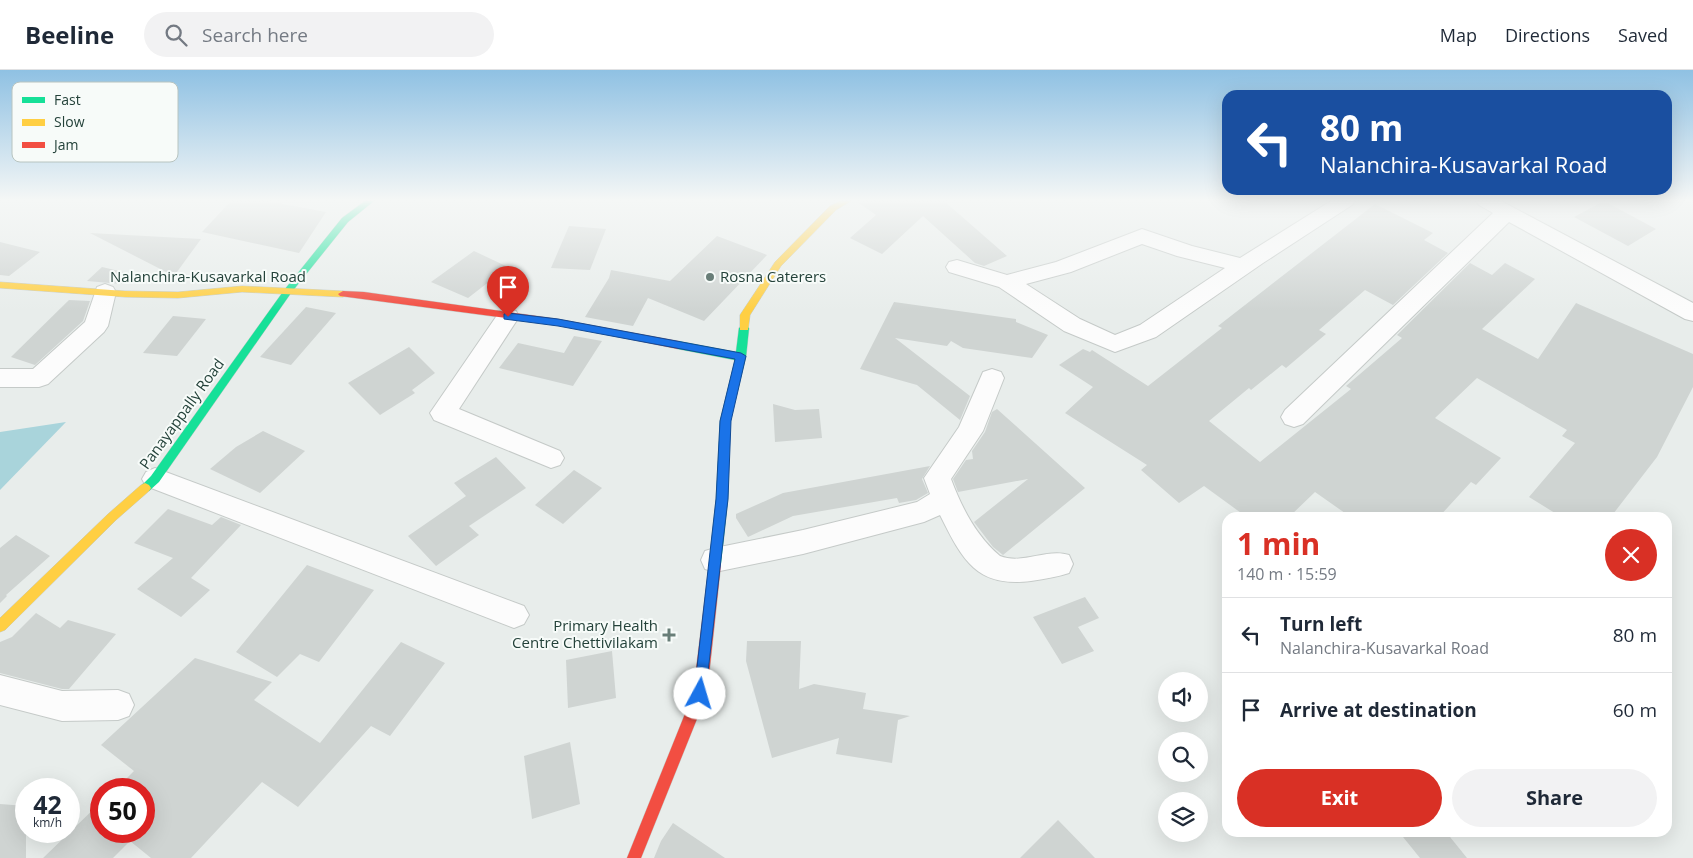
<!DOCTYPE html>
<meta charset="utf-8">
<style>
body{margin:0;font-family:"Open Sans",sans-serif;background:#f2f2f3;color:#1f2937;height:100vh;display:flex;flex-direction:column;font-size:19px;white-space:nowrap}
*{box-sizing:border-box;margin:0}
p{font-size:16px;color:#747a83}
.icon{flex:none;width:28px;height:28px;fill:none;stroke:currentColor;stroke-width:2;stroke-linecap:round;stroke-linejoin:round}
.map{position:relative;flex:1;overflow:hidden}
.panel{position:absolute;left:1222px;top:442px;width:450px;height:325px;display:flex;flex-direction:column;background:#fff;border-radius:15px;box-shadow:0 5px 20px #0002}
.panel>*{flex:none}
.banner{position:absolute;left:1222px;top:20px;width:450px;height:105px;border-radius:15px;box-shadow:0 5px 20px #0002;background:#1a4fa0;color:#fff;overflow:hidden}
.buttons{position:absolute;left:1158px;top:602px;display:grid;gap:10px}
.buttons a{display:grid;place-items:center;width:50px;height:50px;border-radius:50%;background:#fff;box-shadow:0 5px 20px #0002;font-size:25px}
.speed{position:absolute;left:15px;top:708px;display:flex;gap:10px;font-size:25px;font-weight:700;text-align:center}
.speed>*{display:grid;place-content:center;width:65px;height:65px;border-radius:50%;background:#fff;box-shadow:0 5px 20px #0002;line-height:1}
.speed small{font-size:12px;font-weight:400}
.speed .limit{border:8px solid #d22;background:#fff;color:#111}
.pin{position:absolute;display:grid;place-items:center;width:42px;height:42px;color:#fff;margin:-51px -21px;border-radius:50% 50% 50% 0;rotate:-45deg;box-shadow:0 0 5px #0007}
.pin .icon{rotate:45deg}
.me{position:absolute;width:55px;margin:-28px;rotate:6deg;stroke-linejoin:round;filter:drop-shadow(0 0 4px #0008)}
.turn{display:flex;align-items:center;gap:18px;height:105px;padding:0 15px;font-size:22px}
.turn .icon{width:65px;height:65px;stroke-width:2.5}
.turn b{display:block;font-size:35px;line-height:42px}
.round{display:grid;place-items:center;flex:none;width:52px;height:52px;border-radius:26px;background:#f2f2f3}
.summary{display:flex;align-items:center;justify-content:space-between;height:85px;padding:0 15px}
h1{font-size:30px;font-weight:700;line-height:38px;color:#d93025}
.action{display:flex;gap:10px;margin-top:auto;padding:10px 15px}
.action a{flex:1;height:58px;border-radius:30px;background:#d93025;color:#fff;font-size:20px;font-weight:700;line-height:58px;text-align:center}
.action a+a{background:#f2f2f3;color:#1f2937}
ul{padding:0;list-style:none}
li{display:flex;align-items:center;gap:15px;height:75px;padding:0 15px;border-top:1px solid #e0e1e3}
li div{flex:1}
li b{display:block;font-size:19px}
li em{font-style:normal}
header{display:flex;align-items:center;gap:30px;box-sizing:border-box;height:70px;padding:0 25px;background:#fff;border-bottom:1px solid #e0e1e3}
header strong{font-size:24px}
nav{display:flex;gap:28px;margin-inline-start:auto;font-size:18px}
.search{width:350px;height:45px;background:#f2f2f3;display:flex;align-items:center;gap:12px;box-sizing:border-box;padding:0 18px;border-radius:28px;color:#747a83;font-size:19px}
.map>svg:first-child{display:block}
.water{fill:#a9d4db}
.building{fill:#cfd4d2}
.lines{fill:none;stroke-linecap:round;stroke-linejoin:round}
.street-casing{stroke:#c5cac8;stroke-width:2}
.fast-casing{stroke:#c3cbc8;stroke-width:1}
.slow-casing{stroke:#c3cbc8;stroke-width:1}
.jam-casing{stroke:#c3cbc8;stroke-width:1}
.street{fill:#fcfcfc;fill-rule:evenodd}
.fast{fill:#16e098;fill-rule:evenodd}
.slow{fill:#ffcf43;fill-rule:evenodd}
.jam{fill:#f24e42;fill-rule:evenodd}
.route{fill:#1a73e8;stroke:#114b97}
.poi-dot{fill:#697e78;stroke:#f7fbf9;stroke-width:2}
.labels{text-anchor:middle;stroke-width:4;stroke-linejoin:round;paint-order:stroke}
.street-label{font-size:15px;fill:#24423a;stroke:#f7fbf9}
.poi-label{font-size:15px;fill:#24423a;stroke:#f7fbf9;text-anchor:start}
.key{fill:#f7fbf9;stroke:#b8c4c0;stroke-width:1}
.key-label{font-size:14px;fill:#24423a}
</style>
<header>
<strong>Beeline</strong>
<div class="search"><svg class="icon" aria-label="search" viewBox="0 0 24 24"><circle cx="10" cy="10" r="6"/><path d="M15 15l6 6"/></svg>Search here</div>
<nav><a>Map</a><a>Directions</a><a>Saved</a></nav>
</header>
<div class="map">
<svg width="1693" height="788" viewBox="0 0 1693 788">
<rect width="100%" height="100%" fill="#e8edeb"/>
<!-- water -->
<polygon class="water" points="66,352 0,420 0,362"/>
<!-- building -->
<g class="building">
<polygon points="231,131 267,131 326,142 299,183 202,162"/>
<polygon points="860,131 944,131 1007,186 984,196 975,193 923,146 882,184 850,168 876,145 859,133"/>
<polygon points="1604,131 1656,159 1628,176 1574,147"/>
<polygon points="1375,134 1433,163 1424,170 1448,183 1393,235 1365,220 1319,260 1326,264 1286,298 1282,295 1251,320 1249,318 1209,351 1260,392 1351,319 1346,316 1402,268 1397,265 1470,193 1492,205 1505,193 1535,209 1482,259 1538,289 1576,233 1693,284 1693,317 1657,387 1610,448 1563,448 1529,427 1575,373 1562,366 1567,360 1477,308 1435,348 1501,388 1476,415 1471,412 1438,448 1352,448 1315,422 1288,448 1248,448 1204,416 1179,433 1141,400 1147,395 1065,343 1093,317 1059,295 1083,279 1090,282 1092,280 1148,316 1222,258 1218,256"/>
<polygon points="569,156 606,159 590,200 551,198"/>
<polygon points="90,163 201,169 174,206"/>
<polygon points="717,166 767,185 704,251 648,228 633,256 585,247 609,208 611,200 670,211"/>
<polygon points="0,172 40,182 9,206 0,205"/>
<polygon points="474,181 508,197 468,228 431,212"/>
<polygon points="102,197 132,204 121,214 87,211"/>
<polygon points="69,230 90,231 83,251 35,295 11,287"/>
<polygon points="894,232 1016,249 1016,252 1048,265 1032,288 963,278 951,271 947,276 895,268 970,326 960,350 917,315 860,299"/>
<polygon points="306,237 336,243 291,295 260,287"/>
<polygon points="173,246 206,249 177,286 143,283"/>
<polygon points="574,266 602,271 573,316 499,298 518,273 564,283"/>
<polygon points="409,277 435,303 412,320 415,323 380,345 348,313"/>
<polygon points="773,334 795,340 819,339 822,368 775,372"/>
<polygon points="997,339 1085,418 1003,485 993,477 974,452 1028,409 958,422 953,409 966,390 973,389 972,381 985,362 992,342"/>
<polygon points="263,361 305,381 260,423 210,399 236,377"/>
<polygon points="496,387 526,418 469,456 479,465 436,496 408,466 466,426 454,413"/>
<polygon points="930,396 922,409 928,423 916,430 899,433 897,428 793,446 748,467 736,448 736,444 783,423"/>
<polygon points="574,400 602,418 563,454 535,435"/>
<polygon points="168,439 212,455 221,447 241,455 191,508 210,520 181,547 137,519 173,488 134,473"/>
<polygon points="16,465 50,486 6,525 7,526 0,533 0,478"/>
<polygon points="307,495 374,520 319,592 300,584 277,607 236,582"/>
<polygon points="1085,527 1099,548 1078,557 1094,581 1062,594 1033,547"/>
<polygon points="36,543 60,558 68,550 116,564 69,619 62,619 0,603 0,572 12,567"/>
<polygon points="747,571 801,571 799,619 814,614 866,623 863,639 910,646 898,650 892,693 836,684 839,668 772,688 746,591"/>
<polygon points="401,572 445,593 390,666 371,656 298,737 262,712 191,788 151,788 130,771 113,788 43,788 101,732 101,761 144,761 144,719 116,719 134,701 101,675 195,588 272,612 254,630 320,673"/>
<polygon points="612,581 616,628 568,638 566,590"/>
<polygon points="570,672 580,734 532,749 524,686"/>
<polygon points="0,734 26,736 26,788 0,788"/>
<polygon points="1058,750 1095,788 1020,788"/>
<polygon points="673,753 725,788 654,788 661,771"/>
<polygon points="1399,762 1446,762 1467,788 1420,788"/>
</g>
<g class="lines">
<defs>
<g id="street">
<path d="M1331,131h24l-3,4 -89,58 -107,74 -41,15 -51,-21 -65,-44 -50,-15 -3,-5 3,-5 8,-2 50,15 49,-13 86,-33 50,17 48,12zM1142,174l35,12 48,12 -85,57 -25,10 -35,-16 -54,-35 45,-12z"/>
<polygon points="1476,131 1501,131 1693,233 1693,251 1685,249 1509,152 1303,354 1294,357 1285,354 1281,347 1285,340 1493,143 1479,135"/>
<polygon points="105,214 113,217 116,222 108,256 104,262 48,314 39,317 0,317 0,299 33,299 85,252 97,217"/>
<polygon points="508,239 516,241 519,247 459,339 560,381 564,388 560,395 551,398 434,350 430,343 500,241"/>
<path d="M992,299l9,3 3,6 -21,53 -32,48c11,29 25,57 49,77 22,9 47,-8 69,-1l4,9 -4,9c-12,4 -25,6 -38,8 -55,7 -69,-22 -91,-66l-16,7 -121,32 -88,18 -10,-3 -4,-9 4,-9 10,-3 88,-18 114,-28 13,-8 -6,-16 35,-51 24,-55z"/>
<polygon points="155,398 524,536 529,545 524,554 514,558 146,416 142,409 146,402"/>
<polygon points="0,605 62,621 118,620 129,624 134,635 129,646 118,650 62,651 0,635"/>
</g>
<g id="fast">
<polygon points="365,131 374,131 348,152 291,223 159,412 149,421 141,421 139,418 151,406 285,219 342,148"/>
<polygon points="744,255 749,258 746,287 730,351 728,429 721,494 719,498 715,499 711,498 709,494 716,429 720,351 735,290 678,279 673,275 678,271 736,282 739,258"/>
</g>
<g id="slow">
<polygon points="840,131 851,131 836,140 781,196 750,245 748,260 740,260 740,245 775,192 830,136"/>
<polygon points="0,212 125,221 178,222 242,216 343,221 348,224 343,227 242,222 178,228 125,227 0,218"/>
<polygon points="145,413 149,415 151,418 149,421 116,450 5,560 0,562 0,548 108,444 141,415"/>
</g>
<g id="jam">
<polygon points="343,221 364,222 558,249 678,271 683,275 678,279 558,255 340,226 338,224"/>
<polygon points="715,489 719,490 721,494 707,624 641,788 627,788 693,624 709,494 711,490"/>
</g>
</defs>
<!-- street casing -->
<use href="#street" class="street-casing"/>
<!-- fast casing -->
<use href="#fast" class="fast-casing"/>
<!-- slow casing -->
<use href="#slow" class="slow-casing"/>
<!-- jam casing -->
<use href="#jam" class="jam-casing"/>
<!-- street -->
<use href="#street" class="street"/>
<!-- fast -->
<use href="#fast" class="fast"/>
<!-- slow -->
<use href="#slow" class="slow"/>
<!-- jam -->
<use href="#jam" class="jam"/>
</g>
<!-- sky -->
<linearGradient id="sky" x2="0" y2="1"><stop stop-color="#8fc1e3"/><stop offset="0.54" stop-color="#f5f7f6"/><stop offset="1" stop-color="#f5f7f6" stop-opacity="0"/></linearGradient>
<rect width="1693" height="241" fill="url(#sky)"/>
<!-- route -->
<polygon class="route" points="508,243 558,249 741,283 746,286 731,351 728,429 705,628 700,630 696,628 694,624 716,429 720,351 735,289 558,256 504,249 504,244"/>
<!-- markers -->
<g class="poi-dot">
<circle cx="710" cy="207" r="5"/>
<path d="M666.5 557.5h5v5h5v5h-5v5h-5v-5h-5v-5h5z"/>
</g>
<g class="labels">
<!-- street labels -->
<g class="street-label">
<text x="208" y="212">Nalanchira-Kusavarkal Road</text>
<text transform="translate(182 344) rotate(-54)" y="5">Panayappally Road</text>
</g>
<!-- poi labels -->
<g class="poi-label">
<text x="720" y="212">Rosna Caterers</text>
<text x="658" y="561" text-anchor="end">Primary Health<tspan x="658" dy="17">Centre Chettivilakam</tspan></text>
</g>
</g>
<!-- legend -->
<rect x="12" y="12" width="166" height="80" rx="8" class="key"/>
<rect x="22" y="27" width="23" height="6" fill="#16e098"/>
<rect x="22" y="49" width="23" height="7" fill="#ffcf43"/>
<rect x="22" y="72" width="23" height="6" fill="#f24e42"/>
<g class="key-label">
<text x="54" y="35">Fast</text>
<text x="54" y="57">Slow</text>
<text x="54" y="80">Jam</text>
</g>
</svg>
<div class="buttons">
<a><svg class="icon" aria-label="sound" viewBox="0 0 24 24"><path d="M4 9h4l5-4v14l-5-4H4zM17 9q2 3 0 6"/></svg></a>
<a><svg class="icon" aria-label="search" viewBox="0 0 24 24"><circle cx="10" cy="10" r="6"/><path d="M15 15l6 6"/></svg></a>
<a><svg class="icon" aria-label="layers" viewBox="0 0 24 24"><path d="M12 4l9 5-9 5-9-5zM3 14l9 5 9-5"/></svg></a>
</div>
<div class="speed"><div>42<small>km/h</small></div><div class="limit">50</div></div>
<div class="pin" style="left:508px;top:247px;background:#d93025"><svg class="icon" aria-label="arrive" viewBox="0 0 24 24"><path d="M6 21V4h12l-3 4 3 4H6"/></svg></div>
<svg class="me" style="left:700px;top:624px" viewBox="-20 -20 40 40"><circle r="19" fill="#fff"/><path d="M0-13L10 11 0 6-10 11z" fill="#1a73e8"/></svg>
<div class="banner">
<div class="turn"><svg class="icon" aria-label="left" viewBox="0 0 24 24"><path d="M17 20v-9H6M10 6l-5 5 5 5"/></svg><div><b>80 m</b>Nalanchira-Kusavarkal Road</div></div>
</div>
<section class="panel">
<div class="summary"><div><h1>1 min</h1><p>140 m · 15:59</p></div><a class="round" style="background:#d93025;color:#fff"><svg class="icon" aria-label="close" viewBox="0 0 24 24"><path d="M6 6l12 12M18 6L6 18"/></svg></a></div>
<ul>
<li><svg class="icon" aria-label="left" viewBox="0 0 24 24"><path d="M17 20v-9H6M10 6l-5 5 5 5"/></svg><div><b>Turn left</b><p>Nalanchira-Kusavarkal Road</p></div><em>80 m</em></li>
<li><svg class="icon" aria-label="arrive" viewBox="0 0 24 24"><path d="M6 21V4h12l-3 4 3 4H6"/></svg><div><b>Arrive at destination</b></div><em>60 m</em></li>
</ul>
<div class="action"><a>Exit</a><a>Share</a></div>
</section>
</div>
